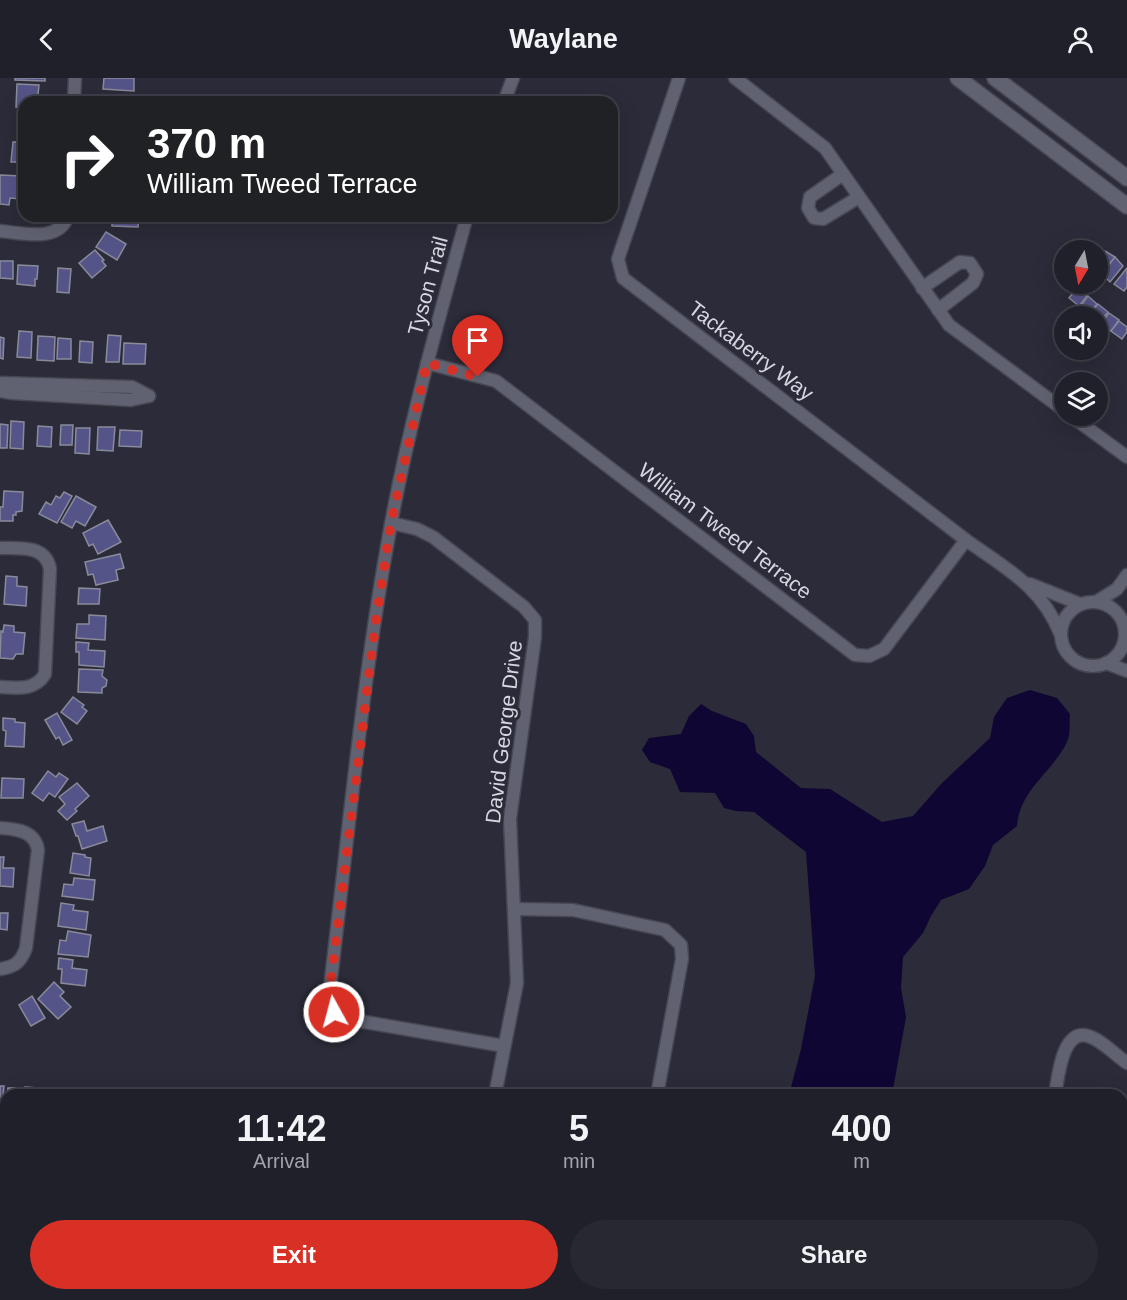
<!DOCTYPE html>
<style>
body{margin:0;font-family:Arial,sans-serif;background:#282833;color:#f1f3f6;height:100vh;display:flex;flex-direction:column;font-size:22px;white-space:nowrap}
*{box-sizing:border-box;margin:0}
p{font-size:20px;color:#a2a3a9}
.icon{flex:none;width:33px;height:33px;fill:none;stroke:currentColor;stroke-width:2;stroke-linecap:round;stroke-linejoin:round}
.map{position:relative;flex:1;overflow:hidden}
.sheet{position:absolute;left:0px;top:1011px;width:1128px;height:212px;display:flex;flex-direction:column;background:#20202b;border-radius:18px 18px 0 0;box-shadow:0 6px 24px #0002,0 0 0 2px #3d3e47}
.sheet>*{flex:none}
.guide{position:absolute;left:18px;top:18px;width:600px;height:126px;border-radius:18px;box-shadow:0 6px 24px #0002,0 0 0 2px #3d3e47;background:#202124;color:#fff;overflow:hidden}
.needle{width:39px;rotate:190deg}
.tools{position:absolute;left:1054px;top:162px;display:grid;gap:12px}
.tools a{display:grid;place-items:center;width:54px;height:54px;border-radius:50%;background:#20202b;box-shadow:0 6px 24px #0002,0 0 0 2px #3d3e47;font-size:30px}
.pin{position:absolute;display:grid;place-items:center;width:51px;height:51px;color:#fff;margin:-62px -26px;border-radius:50% 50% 50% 0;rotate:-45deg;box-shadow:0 0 6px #0007}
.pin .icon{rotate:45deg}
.me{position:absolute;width:66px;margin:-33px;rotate:353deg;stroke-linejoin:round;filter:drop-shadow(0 0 4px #0008)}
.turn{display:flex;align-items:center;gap:21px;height:126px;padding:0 30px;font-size:27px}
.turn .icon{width:78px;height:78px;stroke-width:2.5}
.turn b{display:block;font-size:42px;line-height:51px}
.eta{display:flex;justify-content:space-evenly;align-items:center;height:102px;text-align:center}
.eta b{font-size:36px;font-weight:600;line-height:42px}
.cta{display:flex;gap:12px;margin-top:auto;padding:12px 30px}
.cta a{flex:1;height:69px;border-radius:36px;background:#d93025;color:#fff;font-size:24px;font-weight:600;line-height:69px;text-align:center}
.cta a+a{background:#282833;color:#f1f3f6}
header{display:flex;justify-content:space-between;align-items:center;height:78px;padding:0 30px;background:#20202b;font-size:27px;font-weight:600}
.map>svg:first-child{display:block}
.water{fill:#0f0634}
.building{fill:#555488;stroke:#898a9a;stroke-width:1.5}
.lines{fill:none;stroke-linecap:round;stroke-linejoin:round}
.street-casing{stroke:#464752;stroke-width:15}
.secondary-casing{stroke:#464752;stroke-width:18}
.street{stroke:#616271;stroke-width:12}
.secondary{stroke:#616271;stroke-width:15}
.route{stroke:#d93025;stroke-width:10;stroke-dasharray:0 18}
.labels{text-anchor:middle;stroke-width:6;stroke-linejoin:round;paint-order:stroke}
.street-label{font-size:21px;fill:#d6d7e0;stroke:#2b2b39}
</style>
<header><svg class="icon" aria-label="back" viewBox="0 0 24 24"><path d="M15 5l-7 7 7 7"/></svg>Waylane<svg class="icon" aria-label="person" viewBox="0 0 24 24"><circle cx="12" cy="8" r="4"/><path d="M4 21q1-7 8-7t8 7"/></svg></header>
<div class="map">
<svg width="1127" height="1222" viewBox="0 0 1127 1222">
<rect width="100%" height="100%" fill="#2b2b39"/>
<!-- water -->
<path class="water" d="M1030,612l27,8 13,16c-1,8 1,21 -3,28 -15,31 -47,47 -50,84l-24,19 -8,21 -16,23 -28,11 -10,16 -8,17 -20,24 -2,31 5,29 -14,78h-103l12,-46 14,-73 -9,-124 -52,-40 -18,-1 -12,-3 -9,-15 -35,-1 -10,-23 -20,-7 -8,-12 7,-12 32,-4 8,-18 12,-12 11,7 34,13 8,12 2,16 45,36 29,1 52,33 31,-6 29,-33 48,-45 4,-21 13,-19z"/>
<!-- building -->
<g class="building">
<polygon points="15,0 45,0 45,3 15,2"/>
<polygon points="104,0 134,0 134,13 103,11"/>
<polygon points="17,6 39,7 38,17 46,17 46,24 24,24 24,29 16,29"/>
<polygon points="18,39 24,39 24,56 17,56"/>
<polygon points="13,64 24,64 24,84 11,84"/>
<polygon points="0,97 22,98 21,121 10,120 9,127 0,126"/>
<polygon points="118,138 139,138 138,149 112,148 112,139"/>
<polygon points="106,154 126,166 117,182 96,169"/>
<polygon points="95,172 104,182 102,183 106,188 92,200 79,185"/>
<polygon points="1105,173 1115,179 1102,196 1098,194 1098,181"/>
<polygon points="1115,179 1123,188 1110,204 1102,196"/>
<polygon points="0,183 13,183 13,201 0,200"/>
<polygon points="18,187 38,188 37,201 35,201 35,208 17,206"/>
<polygon points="58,190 71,191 69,215 57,214"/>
<polygon points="1127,190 1127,209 1124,213 1114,206"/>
<polygon points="1077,210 1087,218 1079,228 1069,220"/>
<polygon points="1088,218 1097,226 1089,236 1080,229"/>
<polygon points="1098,226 1108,234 1100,244 1098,238 1090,236"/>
<polygon points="1109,235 1119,242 1111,253 1101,245"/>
<polygon points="1119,243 1127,249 1127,254 1122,261 1111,253"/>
<polygon points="19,253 32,254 31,280 17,279"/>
<polygon points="108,257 121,258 119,284 106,284"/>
<polygon points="38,258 55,259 54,283 37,282"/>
<polygon points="0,259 4,260 3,281 0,280"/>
<polygon points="58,260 71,261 71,281 57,281"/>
<polygon points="80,263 93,264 92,285 79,284"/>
<polygon points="124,265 146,266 145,286 123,286"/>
<polygon points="11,343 24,344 23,371 10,370"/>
<polygon points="0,346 8,347 7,370 0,370"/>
<polygon points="61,347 73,347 72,367 60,367"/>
<polygon points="38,348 52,349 51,369 37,368"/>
<polygon points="98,349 115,349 113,373 97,372"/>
<polygon points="76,350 90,350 89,376 75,375"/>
<polygon points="120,352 142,353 141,369 119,368"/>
<polygon points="4,413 23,414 22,433 16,434 16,437 13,437 13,443 0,443 0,429 3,429"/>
<polygon points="64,414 72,418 57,445 39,436 46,424 51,427 56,418 60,420"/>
<polygon points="76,418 96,429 85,448 76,443 72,450 61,444"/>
<polygon points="108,442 121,464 98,476 93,466 89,468 83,455"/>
<polygon points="120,476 124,490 116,492 118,502 96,507 93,496 88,497 85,484"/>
<polygon points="6,498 17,499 17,508 27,509 26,528 4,526"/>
<polygon points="79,510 100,511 99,526 78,526"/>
<polygon points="89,537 106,538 105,562 76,560 77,546 89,546"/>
<polygon points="4,547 14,548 14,554 25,555 23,576 16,576 13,581 0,580 1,553 3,554"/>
<polygon points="76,564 89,565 88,572 105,573 104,589 79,587 79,574 76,574"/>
<polygon points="79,591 103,592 102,598 107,602 106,608 102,610 102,615 78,614"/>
<polygon points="73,619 84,627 82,629 87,633 77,646 61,634"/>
<polygon points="57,635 72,662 63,667 59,659 56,661 45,642"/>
<polygon points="3,640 15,641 15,644 25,645 24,669 5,668 6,653 3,652"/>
<polygon points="48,693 56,699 59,695 68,701 55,719 49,715 43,723 32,715"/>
<polygon points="2,700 24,701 23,720 1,720"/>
<polygon points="77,705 89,718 75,731 77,733 67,742 58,733 65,726 59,719"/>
<polygon points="84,743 87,753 103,748 107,763 82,771 78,758 76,758 72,746"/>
<polygon points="73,775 85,777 85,779 91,780 89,798 70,795"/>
<polygon points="0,779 4,779 3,790 14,790 13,809 0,808"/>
<polygon points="74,800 95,802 93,822 62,818 64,806 73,807"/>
<polygon points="61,825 74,827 73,832 88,834 86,852 58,848"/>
<polygon points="0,835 8,835 7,852 0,851"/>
<polygon points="68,853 91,857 88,879 58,876 60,862 66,863"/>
<polygon points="59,880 73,882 72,890 87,892 85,908 61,905 62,891 58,891"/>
<polygon points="54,904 64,914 60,918 71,929 58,941 38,921"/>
<polygon points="32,918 45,940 31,948 19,927"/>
<polygon points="0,1008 4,1008 2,1029 0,1029"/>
<polygon points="25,1009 38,1010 37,1017 25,1017"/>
<polygon points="8,1010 22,1010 22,1017 7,1017"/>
<polygon points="0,1098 6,1099 6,1125 0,1124"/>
<polygon points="2,1179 6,1182 6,1205 1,1211 0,1182"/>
<polygon points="6,1214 6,1216 24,1216 25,1220 23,1222 2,1222 1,1215"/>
</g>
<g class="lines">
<defs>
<g id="street">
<path d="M679,0l-61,181 5,19 343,262c39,28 75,46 94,93"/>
<polyline points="735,0 825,70 949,247 1065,333"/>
<polyline points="74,24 75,0"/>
<polyline points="504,24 513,0"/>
<polyline points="843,96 810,119 808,130 814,140 823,141 859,119"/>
<path d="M467,138c-28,102 -57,204 -76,308 -29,156 -43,315 -62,472l5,16 8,6 162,28"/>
<path d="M0,153c22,2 59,12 68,-15"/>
<polyline points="922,210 960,184 970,185 977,196 973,205 938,232"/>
<polyline points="427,285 496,303 855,577 869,578 884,571 966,462"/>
<polyline points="0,305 132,309 149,318"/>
<polyline points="0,313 12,315 131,322 149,318"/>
<polyline points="1071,338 1127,379"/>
<polyline points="391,445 417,451 433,459 524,529 535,542 535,559 510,741 517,905 495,1017"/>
<path d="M0,470c20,0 46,-3 50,21l-5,105c-10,17 -28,14 -45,13"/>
<polyline points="1030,506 1080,526"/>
<polyline points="1096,524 1117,511 1127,497"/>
<circle cx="1093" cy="556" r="32"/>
<polyline points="1106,585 1127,593"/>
<path d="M0,750c17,1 35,3 38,22l-12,98c-5,14 -11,19 -26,21"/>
<polyline points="514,831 573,832 665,852 681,867 682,881 657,1017"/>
<path d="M1055,1017c3,-17 7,-67 33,-59 14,4 27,19 39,27"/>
<polyline points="457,1222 458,1216"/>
<polyline points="620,1222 620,1216"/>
<polyline points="1015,1222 1016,1216"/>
</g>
<g id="secondary">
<polyline points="958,0 1127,128"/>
<polyline points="995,0 1127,100"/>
<polyline points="0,1052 6,1053"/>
<polyline points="0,1073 6,1074"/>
<polyline points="824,1216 853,1222"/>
</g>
</defs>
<!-- street casing -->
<use href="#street" class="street-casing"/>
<!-- secondary casing -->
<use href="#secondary" class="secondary-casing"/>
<!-- street -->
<use href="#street" class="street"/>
<!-- secondary -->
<use href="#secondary" class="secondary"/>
</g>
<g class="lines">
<!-- route -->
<polyline class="route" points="334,934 329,918 375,549 391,445 427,285 478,299"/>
</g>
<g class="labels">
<!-- street labels -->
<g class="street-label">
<text transform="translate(428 208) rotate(-75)" y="7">Tyson Trail</text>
<text transform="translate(751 273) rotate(37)" y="7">Tackaberry Way</text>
<text transform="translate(725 453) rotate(37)" y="7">William Tweed Terrace</text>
<text transform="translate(504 654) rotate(-83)" y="7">David George Drive</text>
</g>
</g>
</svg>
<div class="tools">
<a><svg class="needle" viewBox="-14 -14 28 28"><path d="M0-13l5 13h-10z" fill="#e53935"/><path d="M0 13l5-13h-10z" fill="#a2a3a9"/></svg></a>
<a><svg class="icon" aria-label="sound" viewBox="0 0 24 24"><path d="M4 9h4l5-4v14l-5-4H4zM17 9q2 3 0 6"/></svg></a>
<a><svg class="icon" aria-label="layers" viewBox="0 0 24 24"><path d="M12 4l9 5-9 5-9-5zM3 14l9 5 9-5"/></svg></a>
</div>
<div class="pin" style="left:478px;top:299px;background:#d93025"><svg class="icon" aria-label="arrive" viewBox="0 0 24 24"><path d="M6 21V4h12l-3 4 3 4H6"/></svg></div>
<svg class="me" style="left:334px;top:934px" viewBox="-20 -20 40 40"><circle r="17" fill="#d93025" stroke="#fff" stroke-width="3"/><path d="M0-11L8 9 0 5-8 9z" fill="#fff"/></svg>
<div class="guide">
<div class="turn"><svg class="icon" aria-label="right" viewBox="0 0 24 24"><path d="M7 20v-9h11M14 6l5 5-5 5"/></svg><div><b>370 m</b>William Tweed Terrace</div></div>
</div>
<section class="sheet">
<div class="eta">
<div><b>11:42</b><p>Arrival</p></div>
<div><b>5</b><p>min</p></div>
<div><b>400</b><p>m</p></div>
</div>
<div class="cta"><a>Exit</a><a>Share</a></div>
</section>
</div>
